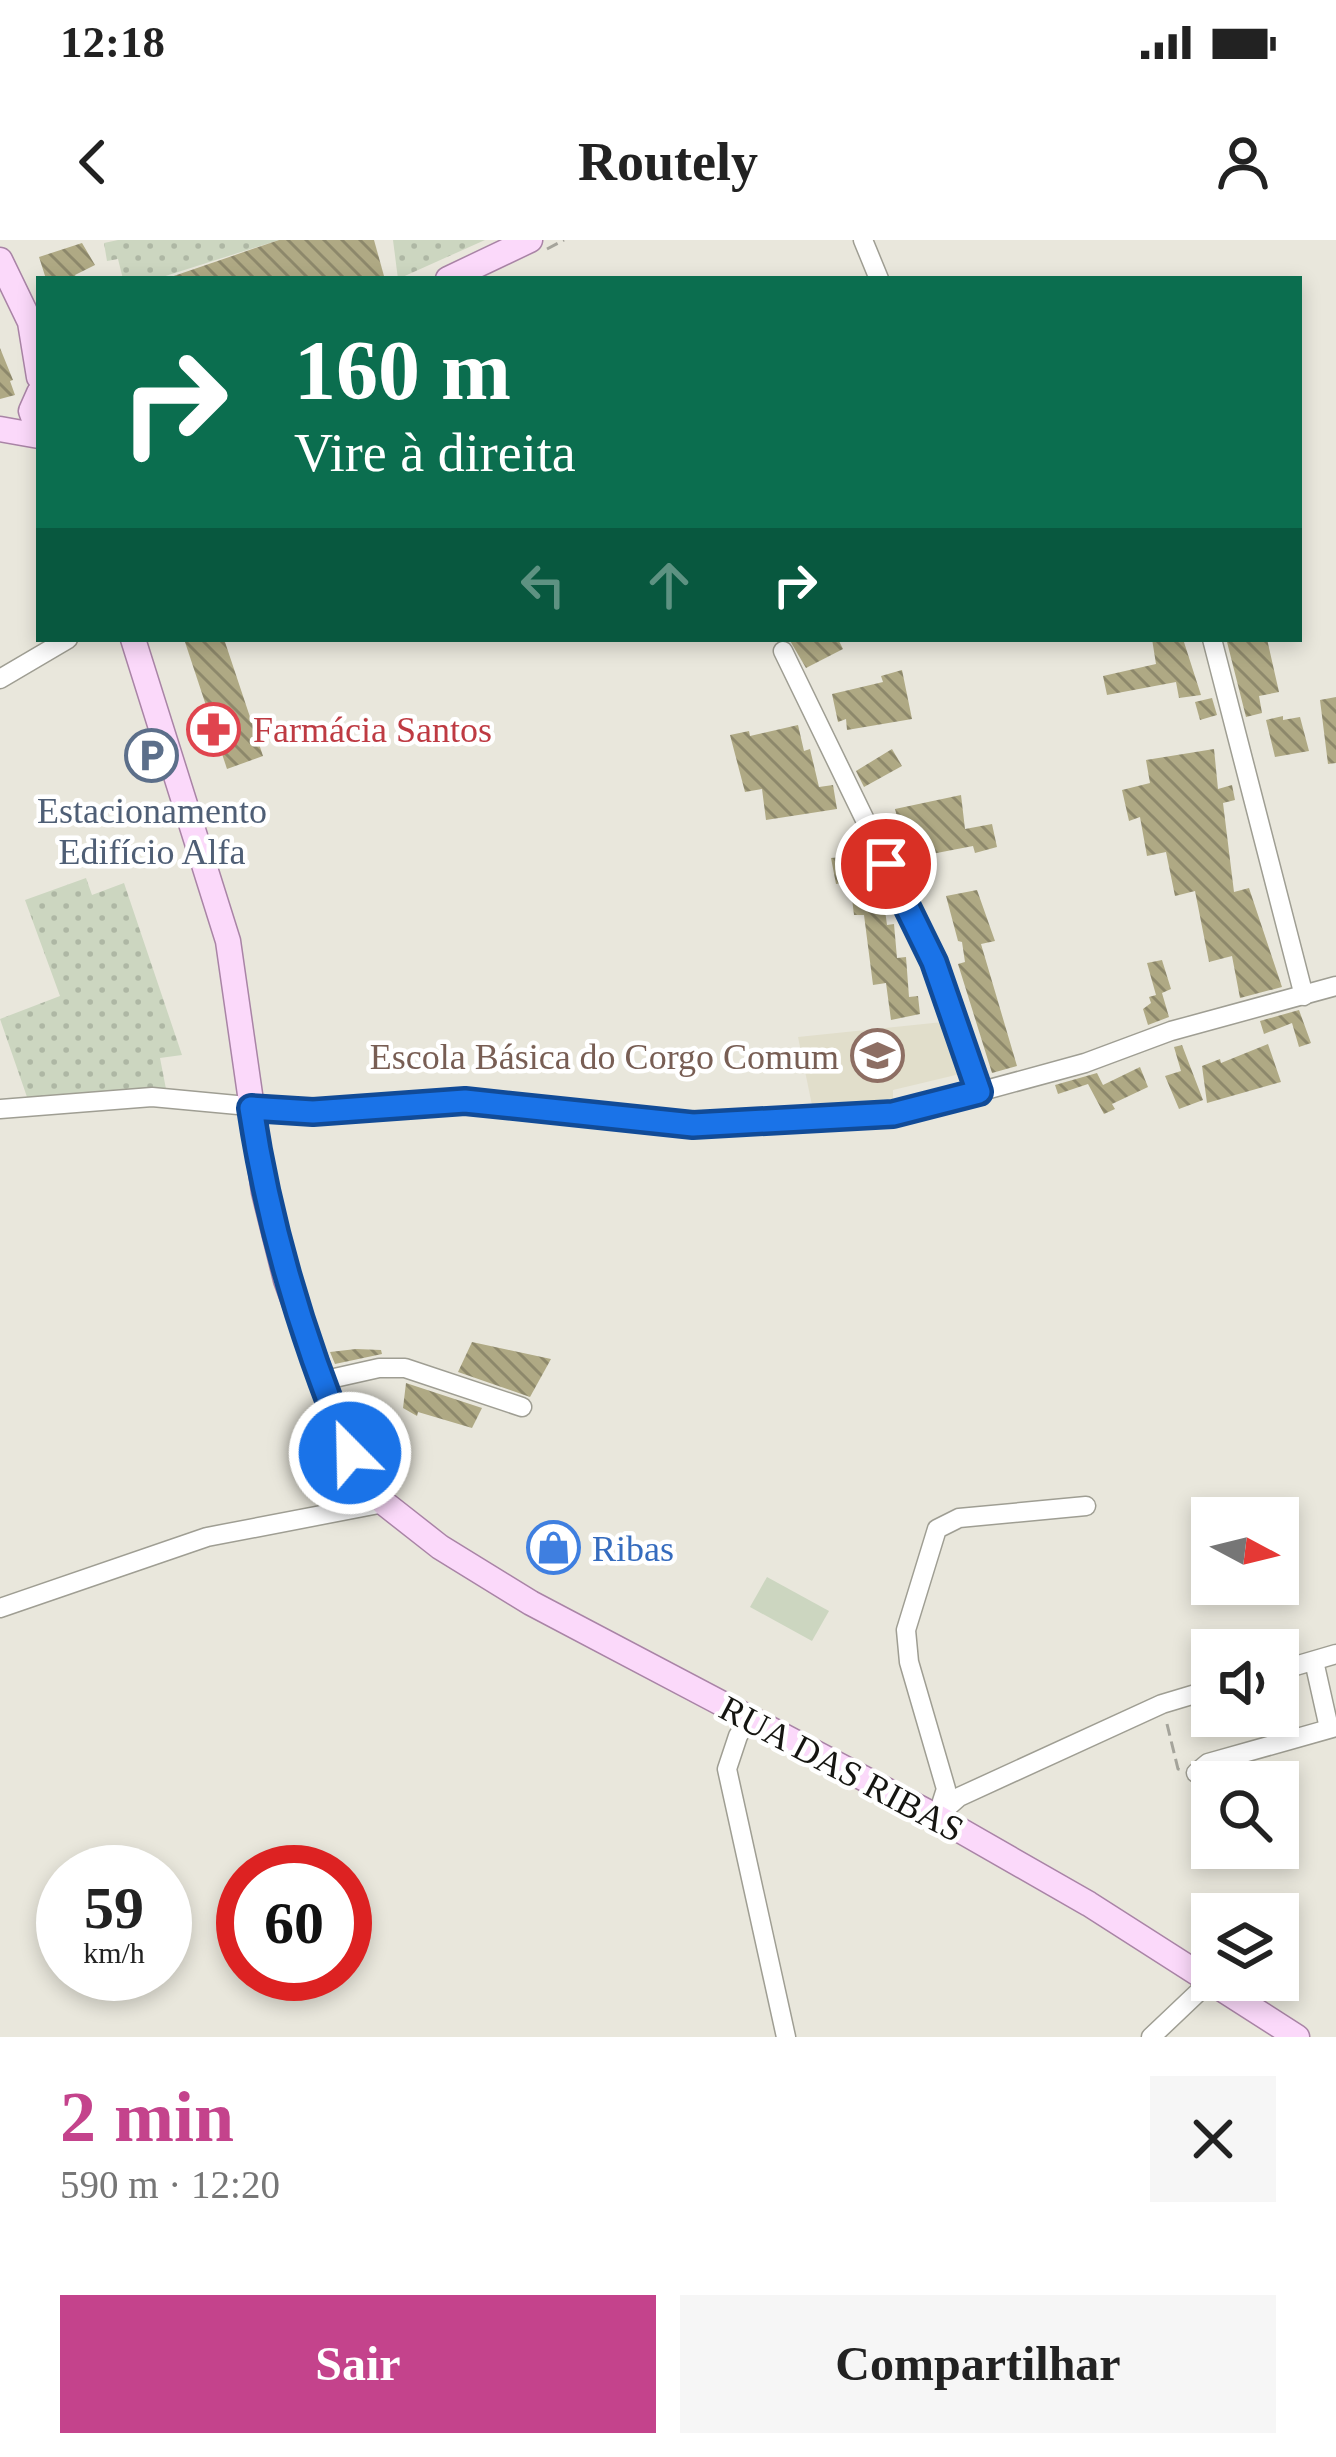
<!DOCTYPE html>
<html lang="pt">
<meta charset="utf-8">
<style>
body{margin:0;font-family:Georgia,serif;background:#f6f6f6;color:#222;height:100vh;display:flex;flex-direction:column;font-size:45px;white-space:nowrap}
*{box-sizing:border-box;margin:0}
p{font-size:39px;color:#767676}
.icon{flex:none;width:66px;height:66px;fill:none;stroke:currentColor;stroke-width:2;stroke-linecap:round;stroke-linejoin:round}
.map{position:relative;height:1797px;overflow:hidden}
.side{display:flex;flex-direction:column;background:#fff;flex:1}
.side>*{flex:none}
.hud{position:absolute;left:36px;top:36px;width:1266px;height:366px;border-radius:0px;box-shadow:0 6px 18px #0003;background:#0b6e4f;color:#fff;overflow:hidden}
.needle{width:78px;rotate:97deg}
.tools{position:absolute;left:1191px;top:1257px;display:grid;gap:24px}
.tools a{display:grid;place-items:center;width:108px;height:108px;border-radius:0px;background:#fff;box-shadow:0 6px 18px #0003;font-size:60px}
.speed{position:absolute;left:36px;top:1605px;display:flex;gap:24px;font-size:60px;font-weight:700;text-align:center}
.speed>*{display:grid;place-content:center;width:156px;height:156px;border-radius:50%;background:#fff;box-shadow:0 6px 18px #0003;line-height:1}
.speed small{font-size:30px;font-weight:400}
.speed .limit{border:18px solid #d22;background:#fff;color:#111}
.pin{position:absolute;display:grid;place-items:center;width:102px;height:102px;color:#fff;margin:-51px;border:6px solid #fff;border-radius:50%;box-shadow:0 3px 12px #0007}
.me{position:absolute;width:132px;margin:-66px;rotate:337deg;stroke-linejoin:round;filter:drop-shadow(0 0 9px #0008)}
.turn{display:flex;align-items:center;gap:42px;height:252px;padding:0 60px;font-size:54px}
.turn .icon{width:156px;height:156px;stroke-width:2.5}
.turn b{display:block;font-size:84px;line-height:102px}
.lanes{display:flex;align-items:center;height:114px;padding:0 60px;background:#0003;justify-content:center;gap:60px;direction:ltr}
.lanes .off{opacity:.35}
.round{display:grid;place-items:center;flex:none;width:126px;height:126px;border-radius:0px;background:#f6f6f6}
.headline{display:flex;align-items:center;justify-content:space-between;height:204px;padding:0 60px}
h1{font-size:72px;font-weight:700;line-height:90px;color:#c4438c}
.cta{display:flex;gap:24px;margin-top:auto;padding:24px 60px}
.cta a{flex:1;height:138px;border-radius:0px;background:#c4438c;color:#fff;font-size:48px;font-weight:700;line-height:138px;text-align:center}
.cta a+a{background:#f6f6f6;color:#222}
.status{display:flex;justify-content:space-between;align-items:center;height:84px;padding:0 60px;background:#fff;direction:ltr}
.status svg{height:33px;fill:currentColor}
header{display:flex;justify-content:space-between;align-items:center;height:156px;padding:0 60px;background:#fff;font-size:54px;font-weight:700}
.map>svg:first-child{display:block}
.built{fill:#e1decb}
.grass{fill:url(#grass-dots)}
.park{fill:#ccd6c0}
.building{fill:url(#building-back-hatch)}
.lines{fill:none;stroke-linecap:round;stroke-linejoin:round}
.minor-casing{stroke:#9f9e93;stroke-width:21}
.major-casing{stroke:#a984a6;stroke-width:27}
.path{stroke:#a5a49b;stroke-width:3;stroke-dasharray:12 6;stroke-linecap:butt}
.minor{stroke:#fff;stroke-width:18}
.major{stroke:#fbd9fa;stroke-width:24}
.route-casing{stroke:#114b97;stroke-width:30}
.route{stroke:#1a73e8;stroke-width:21}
.labels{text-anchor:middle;stroke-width:9;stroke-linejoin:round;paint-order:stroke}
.health-label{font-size:36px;fill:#be3a42;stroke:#fff;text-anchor:start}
.service-label{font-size:36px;fill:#4e5e75;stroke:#fff}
.education-label{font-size:36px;fill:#785e54;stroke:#fff;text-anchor:end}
.shop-label{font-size:36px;fill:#366cbe;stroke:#fff;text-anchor:start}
.street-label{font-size:36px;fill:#151511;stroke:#fff}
</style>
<div class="status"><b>12:18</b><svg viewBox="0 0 49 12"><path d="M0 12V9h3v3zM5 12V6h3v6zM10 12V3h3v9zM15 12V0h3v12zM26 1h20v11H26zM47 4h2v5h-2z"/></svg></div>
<header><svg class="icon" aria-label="back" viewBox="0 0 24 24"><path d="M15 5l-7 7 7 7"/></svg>Routely<svg class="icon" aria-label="person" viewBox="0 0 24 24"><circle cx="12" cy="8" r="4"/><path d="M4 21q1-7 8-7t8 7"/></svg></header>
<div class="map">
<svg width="1336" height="1797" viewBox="0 0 1336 1797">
<defs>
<pattern id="grass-dots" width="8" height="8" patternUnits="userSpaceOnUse" patternTransform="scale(3)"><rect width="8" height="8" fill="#ccd6c0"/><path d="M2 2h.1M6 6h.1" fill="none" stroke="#aeb7a4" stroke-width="1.8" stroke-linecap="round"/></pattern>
<pattern id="building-back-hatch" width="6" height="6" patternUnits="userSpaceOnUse" patternTransform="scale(3)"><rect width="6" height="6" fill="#afa984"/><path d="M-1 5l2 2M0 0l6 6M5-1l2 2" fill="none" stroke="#8d886b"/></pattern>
</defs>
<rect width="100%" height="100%" fill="#e9e7dc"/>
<!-- built -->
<polygon class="built" points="943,782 960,834 893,850 893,866 813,870 798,797"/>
<!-- grass -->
<g class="grass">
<polygon points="118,0 279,0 156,39 123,39 118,19 107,21 104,3"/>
<polygon points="393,0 485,0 398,39"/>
<polygon points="86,638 92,655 124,643 182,815 160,818 166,849 27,857 0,779 60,756 25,660"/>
</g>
<!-- park -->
<polygon class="park" points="767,1337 829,1371 812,1401 750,1367"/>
<!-- building -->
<g class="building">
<polygon points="279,0 374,0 384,36 165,39"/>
<polygon points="82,3 95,25 75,35 77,39 46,39 39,17"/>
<polygon points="0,108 13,140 10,141 15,155 0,159"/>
<polygon points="184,399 224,399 263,516 227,529"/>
<polygon points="789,399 838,399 843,409 806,428"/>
<polygon points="1152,399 1183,399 1201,455 1179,458 1176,442 1107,455 1103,436 1156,424"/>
<polygon points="1230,399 1267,399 1279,452 1259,456 1262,473 1246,477 1227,402"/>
<polygon points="902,430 912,479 847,490 846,479 838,482 832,454 883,442 881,436"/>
<polygon points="1336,457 1336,523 1328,524 1320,460"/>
<polygon points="1212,458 1217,475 1200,480 1195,462"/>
<polygon points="1283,476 1283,480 1300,477 1309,511 1275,517 1266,480"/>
<polygon points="798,485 804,511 810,509 819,547 833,545 837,569 766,580 762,549 745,552 730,495 749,491 750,496"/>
<polygon points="892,509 902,526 864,547 856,531"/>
<polygon points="1214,509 1218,549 1232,545 1235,560 1223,563 1234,652 1249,648 1282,747 1240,758 1232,716 1209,722 1195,651 1175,656 1166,612 1147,616 1140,577 1129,581 1122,550 1150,543 1146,520"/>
<polygon points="961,555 965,589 992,584 997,607 975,613 973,606 916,617 909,586 900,588 895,569"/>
<polygon points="862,615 864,651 882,648 887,685 894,684 897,718 906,717 909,757 918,756 920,774 891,780 886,743 873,745 864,675 854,675 850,642 836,644 831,618"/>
<polygon points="977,650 995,701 981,704 1017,826 992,833 958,724 965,722 962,702 958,701 946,656"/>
<polygon points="1162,720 1171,749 1162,753 1169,777 1148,785 1143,769 1151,763 1149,757 1156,755 1147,723"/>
<polygon points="1299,770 1311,803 1299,807 1292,783 1264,794 1260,781"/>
<polygon points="1268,804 1281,842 1207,863 1202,826 1220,819 1221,823"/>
<polygon points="1182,805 1203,860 1179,869 1165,836 1181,831 1174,807"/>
<polygon points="1140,827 1148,847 1112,864 1115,869 1104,874 1088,844 1058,854 1055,845 1097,833 1103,845"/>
<polygon points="472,1102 551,1119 530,1157 458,1132"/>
<polygon points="356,1109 381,1110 382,1114 335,1124 330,1112"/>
<polygon points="406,1143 482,1168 472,1188 418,1172 417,1176 403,1168"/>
</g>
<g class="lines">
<defs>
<g id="minor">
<polyline points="863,0 879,39"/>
<polyline points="1212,399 1304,756"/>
<polyline points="783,411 934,722 979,852"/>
<polyline points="0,439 68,399"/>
<polyline points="0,869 152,857 313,872 465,861 693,885 846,878 894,874 949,860 1085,823 1171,791 1336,746"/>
<polyline points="321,1141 379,1128 405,1128 522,1167"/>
<polyline points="0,1368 207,1297 384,1263"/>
<polyline points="1314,1421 1329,1488"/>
<polyline points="1278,1431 1336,1414"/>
<polyline points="749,1477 738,1496 727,1529 786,1797"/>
<polyline points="1196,1533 1208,1523 1336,1487"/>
<polyline points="941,1573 959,1557 1162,1464 1212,1449"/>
<polyline points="937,1577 946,1549 909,1422 906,1390 937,1289 959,1278 1086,1266"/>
<polyline points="1151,1797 1209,1742"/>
</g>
<g id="major">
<polyline points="0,20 30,82 39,137"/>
<polyline points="448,39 530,0"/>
<polyline points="39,153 31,171 39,193"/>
<polyline points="0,189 39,196"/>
<polyline points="133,399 228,701 264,952 286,1040 350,1213 384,1263 440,1307 531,1363 937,1577 1089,1664 1297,1797"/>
</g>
</defs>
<!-- minor casing -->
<use href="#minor" class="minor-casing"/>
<!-- major casing -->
<use href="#major" class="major-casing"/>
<!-- path -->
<g class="path">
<polyline points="547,9 564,0"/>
<polyline points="1167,1484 1178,1529 1182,1530"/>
</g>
<!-- minor -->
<use href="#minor" class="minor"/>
<!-- major -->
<use href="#major" class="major"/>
</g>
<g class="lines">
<defs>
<path id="route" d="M350,1213c-47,-113 -81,-224 -99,-345l62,4 152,-11 228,24 200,-11 86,-22 -45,-130 -48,-98"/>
</defs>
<!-- route casing -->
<use href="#route" class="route-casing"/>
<!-- route -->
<use href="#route" class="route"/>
</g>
<!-- icons -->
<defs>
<symbol id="pharmacy-ring" viewBox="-11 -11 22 22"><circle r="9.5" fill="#fff" stroke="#e0444e" stroke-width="1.5"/><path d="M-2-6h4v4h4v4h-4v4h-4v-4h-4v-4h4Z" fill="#e0444e"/></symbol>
<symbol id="parking-ring" viewBox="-11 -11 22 22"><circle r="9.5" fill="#fff" stroke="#5c6f8a" stroke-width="1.5"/><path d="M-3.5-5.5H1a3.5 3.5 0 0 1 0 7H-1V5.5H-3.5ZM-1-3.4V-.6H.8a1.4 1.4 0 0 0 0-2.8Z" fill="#5c6f8a"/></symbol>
<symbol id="school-ring" viewBox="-11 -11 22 22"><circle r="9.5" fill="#fff" stroke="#8d6e63" stroke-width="1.5"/><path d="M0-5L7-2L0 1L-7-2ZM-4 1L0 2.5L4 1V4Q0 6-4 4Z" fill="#8d6e63"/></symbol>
<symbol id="shop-ring" viewBox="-11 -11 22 22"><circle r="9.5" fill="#fff" stroke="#3f7fe0" stroke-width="1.5"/><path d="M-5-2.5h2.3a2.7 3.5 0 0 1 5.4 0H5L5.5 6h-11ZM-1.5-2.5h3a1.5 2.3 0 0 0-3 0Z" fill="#3f7fe0"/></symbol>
</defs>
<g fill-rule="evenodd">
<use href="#pharmacy-ring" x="184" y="460" width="59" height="59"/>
<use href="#parking-ring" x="122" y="486" width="59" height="59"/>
<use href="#school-ring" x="848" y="786" width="59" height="59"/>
<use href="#shop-ring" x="524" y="1278" width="59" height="59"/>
</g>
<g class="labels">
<!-- health labels -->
<g class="health-label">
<text x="253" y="502">Farmácia Santos</text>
</g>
<!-- service labels -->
<g class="service-label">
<text x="152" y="583">Estacionamento<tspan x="152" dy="41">Edifício Alfa</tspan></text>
</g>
<!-- education labels -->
<g class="education-label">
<text x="839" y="829">Escola Básica do Corgo Comum</text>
</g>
<!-- shop labels -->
<g class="shop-label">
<text x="592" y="1321">Ribas</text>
</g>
<!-- street labels -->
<g class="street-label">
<text transform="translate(842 1528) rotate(28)" y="13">RUA DAS RIBAS</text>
</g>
</g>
</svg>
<div class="tools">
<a><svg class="needle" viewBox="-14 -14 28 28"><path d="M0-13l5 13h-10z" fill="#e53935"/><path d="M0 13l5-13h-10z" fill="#767676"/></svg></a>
<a><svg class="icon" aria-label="sound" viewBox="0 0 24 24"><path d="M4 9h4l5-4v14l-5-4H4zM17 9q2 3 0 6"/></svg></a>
<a><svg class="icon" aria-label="search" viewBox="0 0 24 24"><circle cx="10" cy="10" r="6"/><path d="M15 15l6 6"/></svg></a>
<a><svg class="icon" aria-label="layers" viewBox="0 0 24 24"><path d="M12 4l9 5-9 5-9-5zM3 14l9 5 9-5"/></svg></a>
</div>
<div class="speed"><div>59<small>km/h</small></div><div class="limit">60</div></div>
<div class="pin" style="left:886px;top:624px;background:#d93025"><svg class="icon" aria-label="arrive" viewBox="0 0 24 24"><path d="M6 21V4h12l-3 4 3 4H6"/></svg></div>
<svg class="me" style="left:350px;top:1213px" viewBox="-20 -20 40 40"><circle r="17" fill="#1a73e8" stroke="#fff" stroke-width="3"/><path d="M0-11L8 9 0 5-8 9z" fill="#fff"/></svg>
<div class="hud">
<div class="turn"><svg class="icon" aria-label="right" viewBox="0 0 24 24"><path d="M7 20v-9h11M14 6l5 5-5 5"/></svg><div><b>160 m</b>Vire à direita</div></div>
<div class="lanes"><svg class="icon off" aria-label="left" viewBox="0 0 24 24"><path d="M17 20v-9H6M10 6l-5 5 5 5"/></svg><svg class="icon off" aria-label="ahead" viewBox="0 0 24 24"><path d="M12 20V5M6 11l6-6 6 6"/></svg><svg class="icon" aria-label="right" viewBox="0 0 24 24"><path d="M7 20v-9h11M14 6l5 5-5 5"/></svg></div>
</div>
</div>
<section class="side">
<div class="headline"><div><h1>2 min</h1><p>590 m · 12:20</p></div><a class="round"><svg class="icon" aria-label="close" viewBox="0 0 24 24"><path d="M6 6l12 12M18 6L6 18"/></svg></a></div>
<div class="cta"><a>Sair</a><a>Compartilhar</a></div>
</section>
